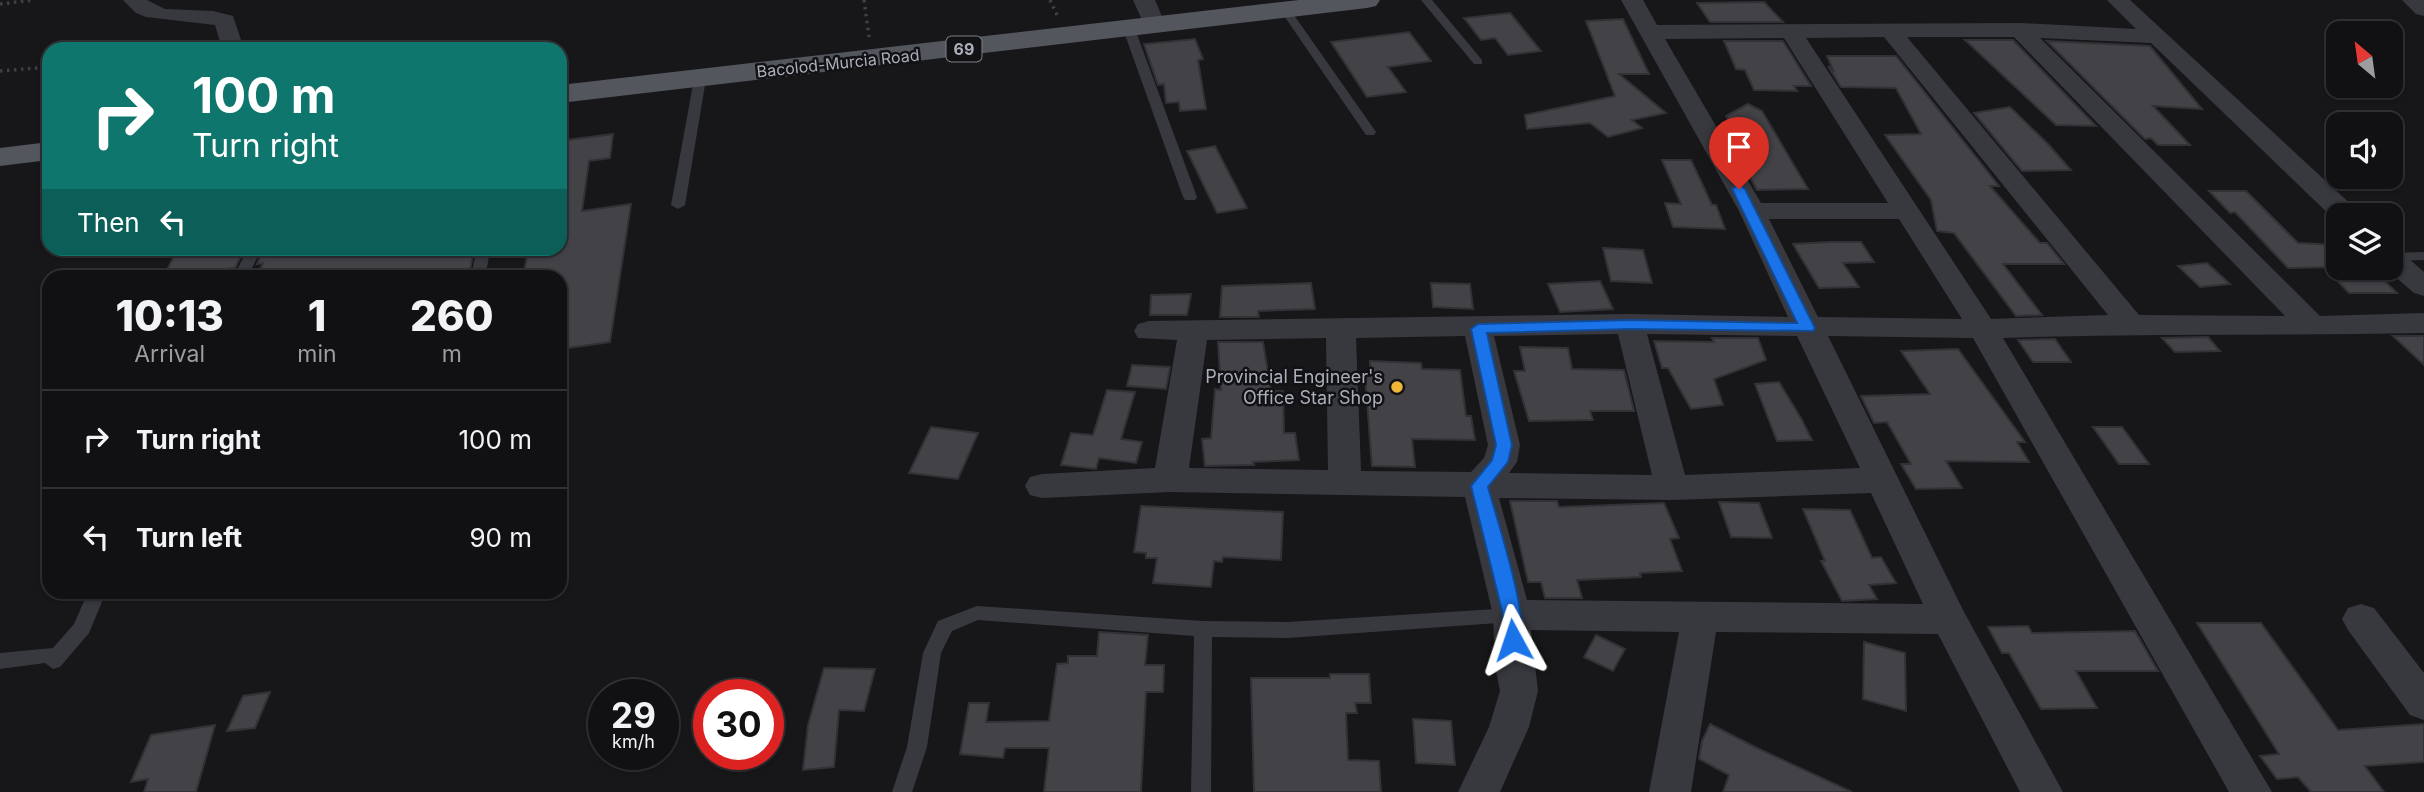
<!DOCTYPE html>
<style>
body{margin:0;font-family:Inter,sans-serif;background:#1e1f22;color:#f1f3f6;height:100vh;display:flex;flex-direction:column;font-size:26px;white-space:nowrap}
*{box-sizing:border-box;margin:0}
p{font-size:23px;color:#9c9da0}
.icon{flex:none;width:38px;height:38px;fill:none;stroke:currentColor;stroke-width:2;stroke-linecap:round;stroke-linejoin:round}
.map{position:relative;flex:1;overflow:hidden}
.sheet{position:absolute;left:42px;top:270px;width:525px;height:329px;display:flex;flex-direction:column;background:#111114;border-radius:21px;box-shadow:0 2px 5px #0004,0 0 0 2px #303134}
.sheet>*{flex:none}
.top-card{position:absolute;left:42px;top:42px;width:525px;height:214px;border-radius:21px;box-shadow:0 2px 5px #0004,0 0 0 2px #303134;background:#0f766e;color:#fff;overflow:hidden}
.needle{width:46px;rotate:331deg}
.fabs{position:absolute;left:2326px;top:21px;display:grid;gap:14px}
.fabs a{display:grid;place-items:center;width:77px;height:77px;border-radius:14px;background:#111114;box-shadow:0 2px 5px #0004,0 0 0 2px #303134;font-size:35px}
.speed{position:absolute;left:588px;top:679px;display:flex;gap:14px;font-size:35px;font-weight:700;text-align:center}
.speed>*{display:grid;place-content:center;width:91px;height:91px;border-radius:50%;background:#111114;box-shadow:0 2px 5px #0004,0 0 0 2px #303134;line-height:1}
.speed small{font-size:18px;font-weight:400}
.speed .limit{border:10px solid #d22;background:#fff;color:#111}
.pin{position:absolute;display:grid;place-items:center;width:60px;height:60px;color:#fff;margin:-72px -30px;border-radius:50% 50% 50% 0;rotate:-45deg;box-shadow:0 0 7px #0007}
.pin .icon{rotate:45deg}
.me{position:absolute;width:77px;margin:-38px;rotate:355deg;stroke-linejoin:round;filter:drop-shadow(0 0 5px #0008)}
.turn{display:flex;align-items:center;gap:24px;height:147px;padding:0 35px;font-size:32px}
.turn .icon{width:91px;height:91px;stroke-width:2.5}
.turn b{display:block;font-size:49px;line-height:60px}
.then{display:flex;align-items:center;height:66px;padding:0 35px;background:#0003;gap:14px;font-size:26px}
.eta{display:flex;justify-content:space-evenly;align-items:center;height:119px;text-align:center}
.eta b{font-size:42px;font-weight:800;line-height:49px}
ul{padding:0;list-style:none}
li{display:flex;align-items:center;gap:21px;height:98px;padding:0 35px;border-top:2px solid #303134}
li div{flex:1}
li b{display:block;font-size:26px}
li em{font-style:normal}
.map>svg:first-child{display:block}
.building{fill:#424247;stroke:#323136;stroke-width:2}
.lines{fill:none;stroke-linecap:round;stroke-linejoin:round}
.path{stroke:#3e4046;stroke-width:3.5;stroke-dasharray:2.5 4.5;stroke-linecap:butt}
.lane{fill:#38393f;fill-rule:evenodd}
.street{fill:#38393f;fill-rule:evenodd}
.primary{fill:#54565e;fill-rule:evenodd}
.route{fill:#1a73e8;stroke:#114b97;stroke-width:2}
.poi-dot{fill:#f2b637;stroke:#121215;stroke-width:2.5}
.labels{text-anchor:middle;stroke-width:5;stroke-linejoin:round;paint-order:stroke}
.shield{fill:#121215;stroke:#7c7f88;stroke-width:2}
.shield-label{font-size:16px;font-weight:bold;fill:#aaaeb9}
.far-street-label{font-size:16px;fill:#aaaeb9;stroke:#121215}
.poi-label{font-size:18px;fill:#aaaeb9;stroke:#121215;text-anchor:end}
</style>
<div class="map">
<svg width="2424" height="792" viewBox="0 0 2424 792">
<rect width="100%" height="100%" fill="#17171a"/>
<!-- building -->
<g class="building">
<polygon points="1764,2 1783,22 1710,22 1697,3"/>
<polygon points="1510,13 1541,51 1508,55 1495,38 1481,40 1464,18"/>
<polygon points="1623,19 1649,74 1619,74 1666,113 1632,120 1642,128 1608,137 1590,123 1527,129 1525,115 1615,96 1586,21"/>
<polygon points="1409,32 1431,61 1388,67 1406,92 1367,97 1331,42"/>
<polygon points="1195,39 1203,59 1198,60 1206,109 1180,111 1179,102 1166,103 1164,84 1158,85 1144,44"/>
<polygon points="1965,40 2013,40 2096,126 2056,125"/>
<polygon points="1724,41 1783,41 1811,86 1794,86 1797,91 1754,90 1745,70 1736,69"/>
<polygon points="2047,41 2150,46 2202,109 2153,106 2190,145 2158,145 2151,138 2145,139"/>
<polygon points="1827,56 1896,56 1999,186 1990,186 2040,243 2047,243 2064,264 2003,264 2042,315 2016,316 1954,233 1937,231 1931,200 1885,135 1921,134 1896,88 1841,87 1828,66 1834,72"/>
<polygon points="1748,104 1762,111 1808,189 1757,190 1745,168 1754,168 1726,116"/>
<polygon points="2010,107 2048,144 2071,170 2022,171 1974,113"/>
<polygon points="613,134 610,158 589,161 582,211 631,204 610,342 560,349 560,276 523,276 529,248 560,248 560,141"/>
<polygon points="1215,146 1247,208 1217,213 1187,151"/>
<polygon points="1662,160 1691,160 1712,205 1716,205 1725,229 1673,227 1665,203 1681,204"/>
<polygon points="2209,191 2246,191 2298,243 2338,245 2338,267 2288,268 2235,212 2230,213"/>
<polygon points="1830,242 1861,242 1874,262 1843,263 1859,287 1819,288 1793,244"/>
<polygon points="178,248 245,248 235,268 164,276"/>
<polygon points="264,248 474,248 469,276 257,276 263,263 257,264"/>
<polygon points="1603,248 1643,250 1652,283 1611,281"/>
<polygon points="2207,263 2230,284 2200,287 2178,266"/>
<polygon points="2325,268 2372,269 2397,293 2349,293"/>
<polygon points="1600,281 1613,309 1560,312 1548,284"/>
<polygon points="1311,283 1315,309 1258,311 1259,317 1220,317 1222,286"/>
<polygon points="1431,283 1470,284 1473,309 1433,307"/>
<polygon points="1191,294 1187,315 1150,315 1151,295"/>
<polygon points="2393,336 2424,336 2424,365"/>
<polygon points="2208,337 2220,351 2175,352 2162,338"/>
<polygon points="1712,338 1758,338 1766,360 1714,379 1723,405 1691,409 1668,368 1662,368 1654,341 1714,342"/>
<polygon points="2055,339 2071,362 2033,362 2018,340"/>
<polygon points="1218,342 1263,342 1271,391 1283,391 1284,433 1295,433 1299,460 1253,462 1254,465 1205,466 1202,439 1211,438 1215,389 1221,390"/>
<polygon points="1520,347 1568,348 1572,369 1624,370 1634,411 1590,411 1593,420 1529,421 1514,371 1525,371"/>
<polygon points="1958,349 2025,442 2017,442 2029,462 1946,461 1962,488 1916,489 1901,464 1911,464 1887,422 1874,423 1861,396 1930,394 1901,351"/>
<polygon points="1370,361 1421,363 1422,369 1460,370 1466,416 1471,416 1475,440 1412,439 1415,467 1372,466 1365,376 1370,376"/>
<polygon points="1132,365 1170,367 1166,389 1127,386"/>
<polygon points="1779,382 1802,420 1812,440 1777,441 1755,384"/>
<polygon points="1107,390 1135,392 1121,439 1142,442 1136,463 1099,458 1096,469 1061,465 1071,433 1093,435"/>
<polygon points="931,427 978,433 958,479 909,473"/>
<polygon points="2093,427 2122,427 2149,464 2119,464"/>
<polygon points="1510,501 1557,501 1559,507 1664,503 1679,538 1670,539 1682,571 1640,573 1641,577 1577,580 1582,598 1545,598 1541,582 1528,582"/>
<polygon points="1719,502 1759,503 1772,538 1731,537"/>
<polygon points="1141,506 1283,512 1281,560 1223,557 1222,562 1214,561 1211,587 1153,583 1157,558 1146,558 1146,553 1134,552"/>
<polygon points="1803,509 1850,510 1872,558 1881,557 1896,583 1869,585 1877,599 1842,601 1821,561 1825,561"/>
<polygon points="2197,623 2261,623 2338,730 2424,724 2424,762 2365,766 2384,792 2311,792 2298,777 2277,779 2260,756 2279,754"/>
<polygon points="2028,626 2032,633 2135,631 2158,671 2076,671 2097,708 2041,709 2009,653 2002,653 1988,627"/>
<polygon points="1099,632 1148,635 1145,665 1164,665 1163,692 1146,692 1141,792 1044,792 1049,748 1005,748 1003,758 960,754 969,703 989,703 986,722 1049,721 1057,664 1068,663 1068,656 1097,656"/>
<polygon points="1596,635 1625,649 1613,671 1584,657"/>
<polygon points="1864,642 1905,653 1906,711 1863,699"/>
<polygon points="824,668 875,669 864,711 839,710 834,767 803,770 808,725"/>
<polygon points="1330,674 1369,674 1371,703 1355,703 1357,713 1346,713 1348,760 1379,761 1381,792 1254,792 1251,678 1330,678"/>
<polygon points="270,692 255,728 227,731 243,696"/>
<polygon points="1413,719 1451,721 1455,765 1416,763"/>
<polygon points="1710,724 1757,748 1852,792 1723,792 1729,775 1699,759 1702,741"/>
<polygon points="215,725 196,792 144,792 148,779 131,782 151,735"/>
</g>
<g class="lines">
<!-- path -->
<g class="path">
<polyline points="864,0 869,37"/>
<polyline points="1050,0 1058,17"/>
<polyline points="0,4 34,0"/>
<polyline points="0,71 49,67"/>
</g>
<!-- lane -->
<g class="lane">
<polygon points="1421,0 1432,0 1482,60 1482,64 1474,64"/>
<polygon points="1281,8 1289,8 1376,132 1374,135 1366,135 1280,10"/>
<polygon points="1129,26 1135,29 1197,197 1195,200 1185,200 1183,197 1123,29"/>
<polygon points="700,75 706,79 685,205 678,209 671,205 694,79"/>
<polygon points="248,248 262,248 248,276 234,276"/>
<polygon points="477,248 491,248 485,276 471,276"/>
<polygon points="2424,252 2424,260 2390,261 2390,253"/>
<polygon points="88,592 106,592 89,633 60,667 53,669 45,663 0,669 0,653 53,648 74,624"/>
<polygon points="977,606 1203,621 1288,622 1512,608 1519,610 1521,615 1519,620 1512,622 1288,638 1212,637 1211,792 1191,792 1194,636 978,620 952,631 941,653 927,747 912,792 892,792 907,747 923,653 938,621"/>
</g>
<!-- street -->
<g class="street">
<polygon points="123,0 147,0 165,9 213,11 233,16 244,49 222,49 215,25 146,17 136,13"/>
<polygon points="1133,0 1155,0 1166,26 1163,31 1147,31"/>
<path d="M1621,0h22l14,25 363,-2 116,6 -29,-29h23l226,209 3,6h-21l-2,6 -185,-178 -111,-5 280,278 104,-3v20c-140,3 -280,0 -421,5l269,454h-43l-256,-454 -145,-2 136,276 99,180h-43l-82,-158 -222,-2 -25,160h-42l30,-160 -148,-2 7,61 -9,36 -29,65h-42l31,-65 11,-36 -5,-26 -2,-50 -28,-118 -295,-5 -128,6 -12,-3 -5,-9 5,-9 12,-3 113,-6 22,-128 -39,-2 -4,-7 4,-7 11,-3 481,-7 158,3 -49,-106zM1884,37l224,278 -117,4 -185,-281zM1907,37h107l271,279 -146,-1zM1784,38l104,165h-127l-96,-164zM1769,219h130l63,100 -144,-2zM1618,334l34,141 -143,-2 8,-11 3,-17 -26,-109zM1647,334l150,2 63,132 -175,7zM1465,336l23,109 -4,13 -13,14 -110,-1 -5,-133zM1326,338l2,132 -139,-2 18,-128zM1871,493l52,111 -396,-4 -28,-102 173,2z"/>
<polygon points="2402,0 2424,0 2424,16 2416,14"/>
<polygon points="2390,249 2400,251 2424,272 2424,296 2414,293 2385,268 2390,268"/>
<polygon points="2361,604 2374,608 2424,673 2424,720 2410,715 2348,630 2342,619 2348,608"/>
</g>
<!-- primary -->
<g class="primary">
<polygon points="1299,0 1380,0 1376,6 1367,8 560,103 560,85"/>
<polygon points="49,142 49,160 0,166 0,148"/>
</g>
</g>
<!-- route -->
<path class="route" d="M1739,185l6,4 70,139 -2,3 -183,-2 -143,4 25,112 -4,17 -20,25c8,29 43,136 32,158h-14l-3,-30 -32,-129 21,-26 4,-15 -25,-116 7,-5 152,-4 167,3 -65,-134z"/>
<!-- markers -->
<circle class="poi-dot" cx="1397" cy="387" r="7"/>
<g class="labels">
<!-- shield labels -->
<rect class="shield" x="946.5" y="36.5" width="35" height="25" rx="5"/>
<g class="shield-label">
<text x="964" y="55">69</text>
</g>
<!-- far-street labels -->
<g class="far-street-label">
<text transform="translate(838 63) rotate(-6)" y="6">Bacolod-Murcia Road</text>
</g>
<!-- poi labels -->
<g class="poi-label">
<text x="1383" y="383">Provincial Engineer's<tspan x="1383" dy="21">Office Star Shop</tspan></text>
</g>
</g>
</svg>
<div class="fabs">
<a><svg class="needle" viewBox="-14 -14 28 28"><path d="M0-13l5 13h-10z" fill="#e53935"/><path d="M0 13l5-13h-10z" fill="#9c9da0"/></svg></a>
<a><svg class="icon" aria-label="sound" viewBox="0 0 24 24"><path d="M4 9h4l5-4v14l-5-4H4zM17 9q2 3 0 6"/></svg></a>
<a><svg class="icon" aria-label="layers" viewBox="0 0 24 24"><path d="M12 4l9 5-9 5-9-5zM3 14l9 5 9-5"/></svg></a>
</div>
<div class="speed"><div>29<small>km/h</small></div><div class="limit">30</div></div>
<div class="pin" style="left:1739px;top:189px;background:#d93025"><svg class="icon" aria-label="arrive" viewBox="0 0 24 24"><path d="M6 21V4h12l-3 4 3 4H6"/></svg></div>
<svg class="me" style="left:1513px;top:640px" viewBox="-20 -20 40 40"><path d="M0-17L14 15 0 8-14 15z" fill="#1a73e8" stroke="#fff" stroke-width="4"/></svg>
<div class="top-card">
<div class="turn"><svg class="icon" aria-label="right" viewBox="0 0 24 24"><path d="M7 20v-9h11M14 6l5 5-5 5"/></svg><div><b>100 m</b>Turn right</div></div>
<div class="then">Then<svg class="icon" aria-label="left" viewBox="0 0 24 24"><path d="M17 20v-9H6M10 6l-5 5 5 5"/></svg></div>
</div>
<section class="sheet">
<div class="eta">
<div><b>10:13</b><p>Arrival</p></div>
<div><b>1</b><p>min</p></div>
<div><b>260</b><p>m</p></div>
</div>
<ul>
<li><svg class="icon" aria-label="right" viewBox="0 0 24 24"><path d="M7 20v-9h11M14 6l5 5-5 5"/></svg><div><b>Turn right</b></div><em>100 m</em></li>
<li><svg class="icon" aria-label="left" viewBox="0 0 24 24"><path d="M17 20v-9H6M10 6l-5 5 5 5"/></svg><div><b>Turn left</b></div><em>90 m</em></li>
</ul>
</section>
</div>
